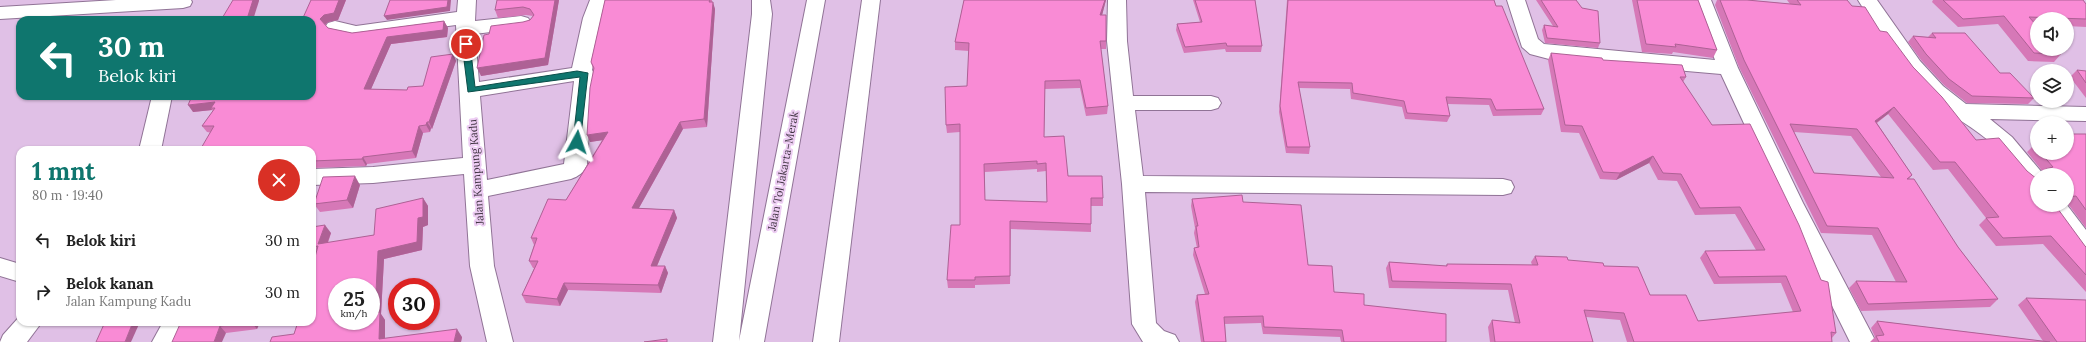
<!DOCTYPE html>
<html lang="id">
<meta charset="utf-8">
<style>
body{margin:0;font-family:Lora,serif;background:#f2f2f2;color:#222;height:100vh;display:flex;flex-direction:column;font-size:15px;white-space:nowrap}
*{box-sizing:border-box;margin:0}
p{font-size:13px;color:#767676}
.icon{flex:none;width:22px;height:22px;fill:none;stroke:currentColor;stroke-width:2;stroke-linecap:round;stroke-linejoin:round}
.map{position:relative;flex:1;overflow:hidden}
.panel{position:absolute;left:16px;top:146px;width:300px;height:180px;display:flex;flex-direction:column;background:#fff;border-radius:12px;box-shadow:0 1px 3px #0004}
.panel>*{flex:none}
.banner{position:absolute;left:16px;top:16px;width:300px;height:84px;border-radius:12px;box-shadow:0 1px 3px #0004;background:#0f766e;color:#fff;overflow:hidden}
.tools{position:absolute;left:2030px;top:12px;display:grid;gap:8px}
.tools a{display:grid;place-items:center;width:44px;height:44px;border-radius:50%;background:#fff;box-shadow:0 1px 3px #0004;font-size:20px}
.speed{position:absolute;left:328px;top:278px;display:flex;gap:8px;font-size:20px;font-weight:700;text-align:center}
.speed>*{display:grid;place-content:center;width:52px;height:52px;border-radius:50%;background:#fff;box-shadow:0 1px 3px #0004;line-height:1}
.speed small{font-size:10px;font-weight:400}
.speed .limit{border:6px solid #d22;background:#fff;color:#111}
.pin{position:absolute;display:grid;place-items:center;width:34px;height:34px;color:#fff;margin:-17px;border:2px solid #fff;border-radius:50%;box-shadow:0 1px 4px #0007}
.me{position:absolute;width:44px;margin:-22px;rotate:5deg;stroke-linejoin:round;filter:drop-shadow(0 0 3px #0008)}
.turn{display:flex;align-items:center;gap:14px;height:84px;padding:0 16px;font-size:18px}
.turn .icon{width:52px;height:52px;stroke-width:2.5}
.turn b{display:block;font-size:28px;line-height:34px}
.round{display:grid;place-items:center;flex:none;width:42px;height:42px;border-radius:21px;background:#f2f2f2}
.summary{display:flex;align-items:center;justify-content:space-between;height:68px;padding:0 16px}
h1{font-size:24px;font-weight:700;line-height:30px;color:#0f766e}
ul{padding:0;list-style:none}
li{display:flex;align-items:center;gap:12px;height:52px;padding:0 16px}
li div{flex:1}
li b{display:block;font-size:15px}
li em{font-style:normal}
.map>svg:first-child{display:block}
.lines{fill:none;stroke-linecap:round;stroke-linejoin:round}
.street-casing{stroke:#907396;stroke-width:2}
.highway-casing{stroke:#907396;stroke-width:2}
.street{fill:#fff;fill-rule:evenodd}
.highway{fill:#fff;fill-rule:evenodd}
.wall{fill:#d678b7;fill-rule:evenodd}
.shaded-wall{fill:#ae6195}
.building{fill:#f98bd5;stroke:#ae6195;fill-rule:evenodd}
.route{fill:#0f766e;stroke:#0a4d48}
.labels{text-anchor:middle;stroke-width:4;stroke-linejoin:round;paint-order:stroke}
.street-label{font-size:11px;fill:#423544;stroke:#edcdf3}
</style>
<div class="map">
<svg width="2086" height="342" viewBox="0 0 2086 342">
<rect width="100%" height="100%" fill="#e0c0e6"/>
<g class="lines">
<defs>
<g id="street">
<polygon points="116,0 191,0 192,2 190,6 183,8 0,19 0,7"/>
<path d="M458,0h18l-1,21 46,-5 7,2 3,4 -3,4 -7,2 -46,6 4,48 93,-14 11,-50 7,-18h18l-5,18 -11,52 3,5 -4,20 -4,70c-4,8 -8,11 -16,14l-83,17 6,70 19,76h-26l-17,-76 -6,-92 -91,9 -61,2v-16l61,-2 90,-9 -7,-133 -100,13c-10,0 -25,-2 -31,-11l3,-4 7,-2 21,5 101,-14zM574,81l-10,83 -77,16 -7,-84z"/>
<polygon points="1108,0 1126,0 1127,41 1133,96 1211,96 1218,98 1221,103 1218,108 1211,110 1135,110 1143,176 1503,179 1511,181 1514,187 1511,193 1503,195 1145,192 1156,323 1164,331 1175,335 1179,342 1143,342 1132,324 1122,184 1107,41"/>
<polygon points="1507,0 1525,0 1538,39 1544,44 1715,60 1693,0 1711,0 1738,68 1803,203 1876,342 1850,342 1781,203 1721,74 1549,59 1530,54 1522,47"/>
<path d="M1858,0h19l43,61 23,25 23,18 120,3v14l-96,-2 22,18 32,38h-7v15c-15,-4 -29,-31 -41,-43 -21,-20 -47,-31 -68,-52 -28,-27 -49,-62 -70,-95z"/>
<polygon points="152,96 172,96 161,150 139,150"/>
<polygon points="2043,205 2067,205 2086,230 2086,256 2078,253"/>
<polygon points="0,258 20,264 20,282 0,276"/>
<polygon points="20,316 20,322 42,322 27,342 0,342 3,335"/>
<polygon points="163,322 188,322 178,342 152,342"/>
</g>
<g id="highway">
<polygon points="752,0 770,0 772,14 739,341 807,0 825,0 764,342 713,342 752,14"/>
<polygon points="862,0 880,0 839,342 813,342"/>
</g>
</defs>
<!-- street casing -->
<use href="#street" class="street-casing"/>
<!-- highway casing -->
<use href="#highway" class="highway-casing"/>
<!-- street -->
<use href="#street" class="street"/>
<!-- highway -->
<use href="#highway" class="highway"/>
</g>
<!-- wall -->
<g class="wall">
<polygon points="311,0 346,0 338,20 328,22 325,25 328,28 352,33 444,21 448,28 447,37 391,44 371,89 407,90 423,86 453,54 456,61 432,129 431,128 430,132 423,133 416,158 367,164 366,166 312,168 312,150 207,132 202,126 213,111 212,110 193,112 192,96 312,96"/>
<polygon points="559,0 548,65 481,76 489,34 530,20 533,16 526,15 498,18 495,10"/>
<polygon points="605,0 712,0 712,2 715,9 707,127 683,129 639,208 674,210 677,218 657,266 665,266 668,273 661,293 568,290 560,306 526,303 522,295 534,268 533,268 529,261 534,245 531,238 566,200 602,140 590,142 593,69 591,62"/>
<path d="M964,0h142l-4,15 4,26v8h-5l7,57 -1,8 -21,2 -6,-28 -35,1 -1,48 24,39 35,22v8h-12v26l-80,-3 -1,55 -35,1v3h-27l-1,-8 13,-55v-93l-13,1 -1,-8 21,-39 2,-35 -14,-1v-8zM1037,169v3l9,-1 1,31 -62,-2v-28z"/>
<polygon points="1193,0 1255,0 1262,46 1261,52 1226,52 1225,49 1184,53 1176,30 1177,24 1200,22"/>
<polygon points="1287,0 1494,0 1496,6 1544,109 1541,115 1493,116 1489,105 1447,104 1450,116 1447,122 1405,119 1402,107 1351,99 1350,89 1299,88 1310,147 1309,154 1286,153 1279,112"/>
<polygon points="1536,0 1576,0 1600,43 1598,48 1545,43 1542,30 1544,25 1553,26"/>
<polygon points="1632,0 1698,0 1717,50 1713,58 1673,52 1672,54 1642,52"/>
<path d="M1717,0h30l43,4 -3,-4h60l5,6 28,25 33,36 63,73 61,65 49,42v45l-43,-48 -47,2 -17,-21 7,-7 -38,-49 -15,1 -45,-56 -11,9 35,52 -3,4 49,68 40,52 -8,8 -129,4 -12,-23 7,-7 40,1 -24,-47 -51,-2 -82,-166 -24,-62zM1794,132l57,4 30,41 -67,-4z"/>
<polygon points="1933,0 2083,0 2086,4 2086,27 2067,26 2067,19 2037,19 2037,25 2036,25 2061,54 2054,62 2028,61 1998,24 1958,27 1932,2"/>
<polygon points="1932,33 2000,73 2034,98 2028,104 1967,103 1944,85 1921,60 1908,42 1913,36 1928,37"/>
<polygon points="1551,53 1603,60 1686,77 1683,82 1836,333 1832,338 1832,342 1627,342 1620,320 1586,317 1593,342 1490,342 1488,327 1492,320 1515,323 1508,290 1389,288 1386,268 1389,262 1446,266 1447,264 1532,265 1531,262 1535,256 1604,266 1650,295 1698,321 1793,312 1781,283 1714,284 1700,258 1705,251 1756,250 1735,214 1695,215 1677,181 1658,180 1649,163 1616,180 1600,179 1579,133 1561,132 1548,60"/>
<polygon points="2077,70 2086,71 2086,98 2070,77"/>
<polygon points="2067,134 2086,134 2086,228 2068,204 2067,204 2067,175 2040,175 2043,172 2027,152 2034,145 2037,144 2037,153 2067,153"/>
<polygon points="360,185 353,208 320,212 314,204"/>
<polygon points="423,198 428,206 428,225 423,227 422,250 384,259 381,314 385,320 385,338 462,337 461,342 294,334 315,255 312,256 312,227 331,233 328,243 374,235"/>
<polygon points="1192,199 1243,202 1308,265 1334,292 1446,342 1341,342 1340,337 1263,334 1261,323 1225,324 1226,342 1201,342 1195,302 1197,295 1205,294 1193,255 1194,248 1197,248 1194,233 1195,228 1191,206"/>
<polygon points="2026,298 2086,342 1870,342 1875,337 1871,328 1877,321 2043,341 2018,305"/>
<polygon points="181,322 260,322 257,329 226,333"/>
</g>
<!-- shaded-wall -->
<g class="shaded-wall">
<polygon points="253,0 259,0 259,1 253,20 241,20"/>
<polygon points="339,0 346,0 338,20 328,22 324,26 320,19"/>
<polygon points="448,0 451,0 450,11 387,20 384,16"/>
<polygon points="555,0 559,0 548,65 481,76 477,68"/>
<polygon points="1105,0 1106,0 1100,23 1100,15"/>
<polygon points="713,2 715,9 707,127 704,119"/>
<polygon points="444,21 448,28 447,37 391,44 368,96 364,89 387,37"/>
<polygon points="453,54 456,61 432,129 429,122"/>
<polygon points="215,102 215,108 211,108 212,110 193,112 188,105"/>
<polygon points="1894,107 1888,114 1869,128 1875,121"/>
<polygon points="427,122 431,128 430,132 426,125"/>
<polygon points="680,122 683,129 635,215 632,208"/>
<polygon points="419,126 423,133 416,158 412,151"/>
<polygon points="608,132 611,139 590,142 587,135"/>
<polygon points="1653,156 1649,163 1616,180 1620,173"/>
<polygon points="363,157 367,164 366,166 362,159"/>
<polygon points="355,176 360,185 353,208 347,200"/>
<polygon points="423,198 428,206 428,225 423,227 422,250 384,259 381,314 385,320 385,342 379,339 375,313 378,251 418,218"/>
<polygon points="674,210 677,218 654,273 651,266"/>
<polygon points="325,225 331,233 324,252 318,244"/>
<polygon points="665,266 668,273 661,293 658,285"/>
<polygon points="564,283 568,290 560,306 557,299"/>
<polygon points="133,322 140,322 131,342 125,342"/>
<polygon points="252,322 260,322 257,329 252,323"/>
<polygon points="220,326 226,333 222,342 214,342"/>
<polygon points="457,329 462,337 461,342 454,342"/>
</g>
<!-- building -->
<g class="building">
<polygon points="233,0 253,0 247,19 241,20 221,20"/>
<polygon points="311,0 339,0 334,13 324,15 320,19 328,28 352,33 444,21 443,30 387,37 364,89 407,90 408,87 423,86 431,57 453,54 429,122 427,122 426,125 419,126 412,151 363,157 362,159 312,161 312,150 200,150 214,126 202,126 215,108 211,108 215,102 188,105 192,96 312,96 312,20 302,20"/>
<polygon points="390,0 448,0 447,7 384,16"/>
<polygon points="497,0 555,0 545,58 477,68 484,35 489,34 491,26 523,22 530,20 534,15 530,9 523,7 495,10"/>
<polygon points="605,0 710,0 709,2 713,2 704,119 680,122 632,208 674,210 651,266 665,266 658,285 564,283 557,299 522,295 538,261 529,261 537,238 531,238 548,199 566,200 608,132 587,135 590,88 594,68 591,62"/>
<path d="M964,0h141l-5,15h6v26h-6l8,65 -22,2 -6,-28 -35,1 -1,56 20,-1 4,40h34l1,22h-12v26l-81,-3v55l-35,1v3h-28l4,-55h9v-101l-14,1 -1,-38 22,-1 2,-43 -14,-1zM1037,161v3l9,-1 1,39 -62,-2 -1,-36z"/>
<polygon points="1195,0 1255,0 1262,46 1227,46 1226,43 1185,47 1177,24 1202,22"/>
<polygon points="1288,0 1494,0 1496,6 1502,6 1544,109 1496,110 1491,99 1446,97 1450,116 1407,113 1404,101 1353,93 1352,83 1298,82 1310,147 1287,147 1280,106"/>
<polygon points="1541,0 1576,0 1582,8 1598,11 1600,43 1547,38 1544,25 1558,27"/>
<polygon points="1637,0 1698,0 1717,50 1675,44 1676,47 1646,44"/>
<path d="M1720,0h27l54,5 -4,-5h50l5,6 13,1 15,24 7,1 26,35 29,30 34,43 23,-2 28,33 10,8v26h18l30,41 1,1v28l-35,-39 -48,2 -17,-20 13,-1 -44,-55h-15l-46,-55 -19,14 37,54 -5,4h7l44,68 40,52 -130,5 -12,-23 51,1 -29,-54 -51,-2 -83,-166zM1790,124l67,5 37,49 -80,-5z"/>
<polygon points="1943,0 2083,0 2086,4 2086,19 2029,17 2037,26 2037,49 2056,49 2061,54 2034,53 2004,16 1963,19"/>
<polygon points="1932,33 1965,33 2000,73 2010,73 2034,98 1972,96 1949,79 1926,54 1913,36 1936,38"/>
<polygon points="1551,53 1602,58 1603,60 1682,65 1686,77 1680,77 1712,125 1750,124 1799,225 1821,280 1828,282 1836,333 1831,332 1832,342 1634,342 1624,313 1584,310 1593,342 1495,342 1492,320 1520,323 1511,284 1392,281 1389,262 1447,266 1447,264 1538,265 1535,256 1567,257 1568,260 1603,263 1604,266 1638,267 1650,295 1686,295 1698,321 1801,311 1786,276 1719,277 1705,251 1765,250 1740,207 1700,208 1681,174 1663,173 1653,156 1620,173 1603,172 1582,126 1565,125"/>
<polygon points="2077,70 2086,71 2086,83"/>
<polygon points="2067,134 2086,134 2086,210 2076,196 2067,197 2067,175 2046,175 2046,169 2053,167 2041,153 2067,153 2067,141 2073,141"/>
<polygon points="2037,144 2037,148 2034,145"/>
<polygon points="355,176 347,200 314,204 323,177"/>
<polygon points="1242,195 1243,202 1301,205 1308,265 1332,266 1334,292 1364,294 1364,305 1446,314 1446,342 1344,342 1342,330 1264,327 1263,316 1224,317 1226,342 1204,342 1197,295 1209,294 1194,248 1199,247 1196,226 1198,226 1192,199"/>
<path d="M423,198v19l-5,1 -1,24 -39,9 -3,62 5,-1 -1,27 78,-10 -3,13h-184l2,-5 22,-3 4,-12h14v-54l6,-22 -6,1v-20l13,-2 -7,19 56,-9 2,-26zM337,287h34v34h-34z"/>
<polygon points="2026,298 2086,300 2086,342 2057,342"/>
<polygon points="1877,321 2050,342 1879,342 1876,336 1884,335"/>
<polygon points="105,322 133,322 125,342 96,342"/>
<polygon points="181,322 252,322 220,326 214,342 172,342"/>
<polygon points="667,339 667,342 644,342"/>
</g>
<!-- route -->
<polygon class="route" points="466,42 470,44 475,87 577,71 588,73 580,144 574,144 573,142 580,77 468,92 462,44"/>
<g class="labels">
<!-- street labels -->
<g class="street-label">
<text transform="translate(783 171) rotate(-79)" y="4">Jalan Tol Jakarta–Merak</text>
<text transform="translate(476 172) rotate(-94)" y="4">Jalan Kampung Kadu</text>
</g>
</g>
</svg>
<div class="tools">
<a><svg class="icon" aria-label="sound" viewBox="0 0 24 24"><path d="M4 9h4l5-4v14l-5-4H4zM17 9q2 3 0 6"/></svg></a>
<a><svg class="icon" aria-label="layers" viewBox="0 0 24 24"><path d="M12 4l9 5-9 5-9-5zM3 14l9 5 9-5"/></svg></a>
<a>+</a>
<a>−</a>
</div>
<div class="speed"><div>25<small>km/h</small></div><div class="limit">30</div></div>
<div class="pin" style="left:466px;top:44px;background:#d93025"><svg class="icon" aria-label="arrive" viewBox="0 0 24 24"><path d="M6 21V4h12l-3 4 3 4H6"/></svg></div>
<svg class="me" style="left:577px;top:142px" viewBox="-20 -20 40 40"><path d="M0-17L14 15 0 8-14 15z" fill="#0f766e" stroke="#fff" stroke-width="4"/></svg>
<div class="banner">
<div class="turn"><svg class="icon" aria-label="left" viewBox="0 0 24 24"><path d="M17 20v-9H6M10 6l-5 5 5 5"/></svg><div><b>30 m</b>Belok kiri</div></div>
</div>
<section class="panel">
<div class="summary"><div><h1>1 mnt</h1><p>80 m · 19:40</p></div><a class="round" style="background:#d93025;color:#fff"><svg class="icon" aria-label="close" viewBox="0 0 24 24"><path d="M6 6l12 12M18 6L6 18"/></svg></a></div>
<ul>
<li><svg class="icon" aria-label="left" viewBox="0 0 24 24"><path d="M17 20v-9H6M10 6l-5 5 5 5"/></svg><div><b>Belok kiri</b></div><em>30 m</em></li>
<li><svg class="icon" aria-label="right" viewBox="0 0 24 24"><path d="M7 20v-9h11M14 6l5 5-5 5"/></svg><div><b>Belok kanan</b><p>Jalan Kampung Kadu</p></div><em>30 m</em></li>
</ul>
</section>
</div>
